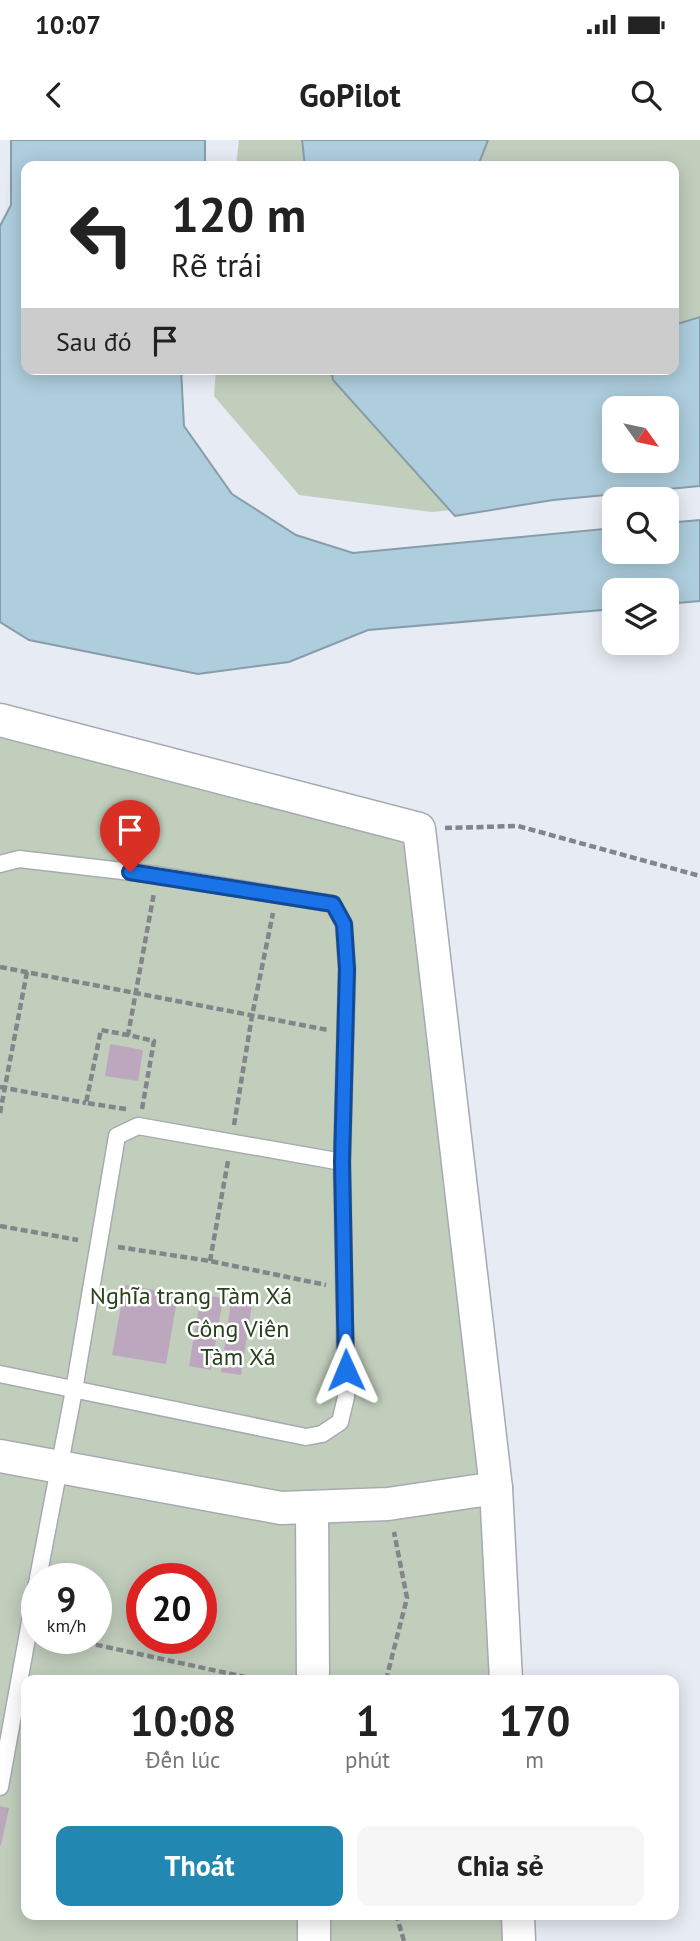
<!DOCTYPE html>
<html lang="vi">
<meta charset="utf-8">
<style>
body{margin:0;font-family:"PT Sans",sans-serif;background:#f6f6f6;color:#222;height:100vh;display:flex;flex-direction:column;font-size:26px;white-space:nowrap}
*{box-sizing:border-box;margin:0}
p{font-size:23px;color:#767676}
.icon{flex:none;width:38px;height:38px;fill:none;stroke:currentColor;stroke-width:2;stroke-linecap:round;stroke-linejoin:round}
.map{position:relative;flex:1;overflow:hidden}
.sheet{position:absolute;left:21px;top:1535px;width:658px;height:245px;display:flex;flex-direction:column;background:#fff;border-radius:14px;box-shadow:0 4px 18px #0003}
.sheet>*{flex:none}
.top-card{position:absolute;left:21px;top:21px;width:658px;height:214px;border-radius:14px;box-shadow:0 4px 18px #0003;background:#fff;color:#222;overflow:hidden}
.needle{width:46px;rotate:123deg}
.controls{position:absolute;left:602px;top:256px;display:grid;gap:14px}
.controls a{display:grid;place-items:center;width:77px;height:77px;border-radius:14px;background:#fff;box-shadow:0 4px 18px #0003;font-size:35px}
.speed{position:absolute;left:21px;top:1423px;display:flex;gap:14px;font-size:35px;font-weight:700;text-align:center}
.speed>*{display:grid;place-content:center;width:91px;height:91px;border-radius:50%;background:#fff;box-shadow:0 4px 18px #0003;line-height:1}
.speed small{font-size:18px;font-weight:400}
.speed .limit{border:10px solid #d22;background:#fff;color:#111}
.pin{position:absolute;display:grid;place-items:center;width:60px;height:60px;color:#fff;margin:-72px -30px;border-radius:50% 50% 50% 0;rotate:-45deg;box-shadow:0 0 7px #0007}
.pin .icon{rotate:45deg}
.me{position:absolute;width:77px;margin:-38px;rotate:359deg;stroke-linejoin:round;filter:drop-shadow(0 0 5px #0008)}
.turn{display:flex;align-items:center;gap:24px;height:147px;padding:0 35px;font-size:32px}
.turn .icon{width:91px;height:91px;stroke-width:2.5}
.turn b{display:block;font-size:49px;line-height:60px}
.then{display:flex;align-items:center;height:66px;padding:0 35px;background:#0003;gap:14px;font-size:26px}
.eta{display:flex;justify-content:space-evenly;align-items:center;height:119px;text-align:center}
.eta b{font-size:42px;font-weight:700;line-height:49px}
.primary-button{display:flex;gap:14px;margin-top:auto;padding:14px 35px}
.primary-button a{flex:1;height:80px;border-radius:14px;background:#2288b1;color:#fff;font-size:28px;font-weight:700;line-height:80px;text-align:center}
.primary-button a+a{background:#f6f6f6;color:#222}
.status{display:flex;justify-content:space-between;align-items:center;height:49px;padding:0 35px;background:#fff;direction:ltr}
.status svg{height:19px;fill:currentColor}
header{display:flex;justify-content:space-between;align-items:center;height:91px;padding:0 35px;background:#fff;font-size:32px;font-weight:700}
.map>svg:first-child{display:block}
.green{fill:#c1cebc;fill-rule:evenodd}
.water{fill:#aecddd;stroke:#879da9;stroke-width:2;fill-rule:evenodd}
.building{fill:#bca7be}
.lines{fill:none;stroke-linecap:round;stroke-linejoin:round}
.service-casing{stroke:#a6abb2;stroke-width:19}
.minor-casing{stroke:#a6abb2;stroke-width:35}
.path{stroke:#82858a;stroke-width:4.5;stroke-dasharray:7 3.5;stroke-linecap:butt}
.service{stroke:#fff;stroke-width:16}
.minor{stroke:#fff;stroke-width:32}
.route-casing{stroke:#114b97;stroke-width:18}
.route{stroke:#1a73e8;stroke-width:12}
.labels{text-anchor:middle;stroke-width:5;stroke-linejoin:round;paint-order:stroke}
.park-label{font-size:24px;fill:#27411a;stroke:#fff}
</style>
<div class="status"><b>10:07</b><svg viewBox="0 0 49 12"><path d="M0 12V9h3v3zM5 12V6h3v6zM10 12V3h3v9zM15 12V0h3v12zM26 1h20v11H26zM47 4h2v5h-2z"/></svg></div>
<header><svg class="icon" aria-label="back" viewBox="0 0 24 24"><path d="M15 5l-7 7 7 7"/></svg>GoPilot<svg class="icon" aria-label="search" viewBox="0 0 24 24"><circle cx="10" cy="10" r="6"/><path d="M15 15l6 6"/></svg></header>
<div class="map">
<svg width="700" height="1801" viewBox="0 0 700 1801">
<rect width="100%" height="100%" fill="#e7ebf3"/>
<!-- green -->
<g class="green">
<path d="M239,0h461v346l-268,26 -133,-17 -85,-99 2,-27h458v-203h-438zM614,268h53v52h-53z"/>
<path d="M0,580l419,109 87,851h-480v234l492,1 1,26h-519zM37,1438h59v60h-59zM142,1438h59v60h-59z"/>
</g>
<!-- water -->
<g class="water">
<polygon points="11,0 205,0 205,26 26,26 26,229 181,229 184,286 232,354 296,395 353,413 614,388 614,411 667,411 667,383 700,380 700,461 667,464 667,450 614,450 614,469 368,490 289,522 198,534 29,500 0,482 0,86 11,65"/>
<polygon points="302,0 488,0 478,26 305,26"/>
<path d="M700,177v169l-147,14 -98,16 -122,-136 -2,-11h343v-44zM614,268h53v52h-53z"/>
</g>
<!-- building -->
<g class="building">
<polygon points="110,904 143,910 138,941 105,936"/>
<polygon points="125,1145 178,1154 166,1224 112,1215"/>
<polygon points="201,1155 223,1158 211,1230 189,1226"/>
<polygon points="232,1155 253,1158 241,1235 221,1232"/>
<polygon points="0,1666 9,1668 1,1705 0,1705"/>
</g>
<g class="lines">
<defs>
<g id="service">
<polyline points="0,724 19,719 157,735 333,764 344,784 347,829 342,1022 346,1257 340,1282 322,1294 306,1297 0,1234"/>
<polyline points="38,1438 74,1250 117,996 138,986 342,1022"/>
<polyline points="0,1647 37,1443"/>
</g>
<g id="minor">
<polyline points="0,580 419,689 496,1348 506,1540"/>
<polyline points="0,1316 281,1368 388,1364 496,1348"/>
<polyline points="312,1368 313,1540"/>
<polyline points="314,1774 314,1801"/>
<polyline points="518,1774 519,1801"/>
</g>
</defs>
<!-- service casing -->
<use href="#service" class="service-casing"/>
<!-- minor casing -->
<use href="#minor" class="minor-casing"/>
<!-- path -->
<g class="path">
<polyline points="445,688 518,686 700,736"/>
<polyline points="0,827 328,890"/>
<polyline points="0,947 86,963"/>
<polyline points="126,969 86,963 101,890 128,895"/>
<polyline points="142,969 154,901 128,895 154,753"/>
<polyline points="0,973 27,832"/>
<polyline points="234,985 252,876 273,773"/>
<polyline points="0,1086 78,1100"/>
<polyline points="118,1107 210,1121 326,1145"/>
<polyline points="210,1121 228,1021"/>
<polyline points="65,1498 259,1540"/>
<polyline points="386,1540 407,1458 394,1392"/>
<polyline points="396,1774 404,1801"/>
</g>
<!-- service -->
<use href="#service" class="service"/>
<!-- minor -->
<use href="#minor" class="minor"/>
</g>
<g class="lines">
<defs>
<polyline id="route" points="130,732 333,764 344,784 347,829 342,1022 346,1230"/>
</defs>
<!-- route casing -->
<use href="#route" class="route-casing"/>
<!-- route -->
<use href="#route" class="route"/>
</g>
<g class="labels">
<!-- park labels -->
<g class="park-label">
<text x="191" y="1164">Nghĩa trang Tàm Xá</text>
<text x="238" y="1197">Công Viên<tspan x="238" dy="28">Tàm Xá</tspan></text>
</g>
</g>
</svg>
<div class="controls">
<a><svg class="needle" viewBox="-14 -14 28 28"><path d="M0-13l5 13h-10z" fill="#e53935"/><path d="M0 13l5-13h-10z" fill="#767676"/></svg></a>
<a><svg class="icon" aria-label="search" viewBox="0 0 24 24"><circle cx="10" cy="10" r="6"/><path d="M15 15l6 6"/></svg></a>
<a><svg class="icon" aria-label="layers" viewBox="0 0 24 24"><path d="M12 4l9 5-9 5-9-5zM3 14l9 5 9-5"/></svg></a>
</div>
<div class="speed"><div>9<small>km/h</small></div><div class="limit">20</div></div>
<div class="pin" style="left:130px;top:732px;background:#d93025"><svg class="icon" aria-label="arrive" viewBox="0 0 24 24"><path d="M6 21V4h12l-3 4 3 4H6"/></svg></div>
<svg class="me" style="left:346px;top:1230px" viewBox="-20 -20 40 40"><path d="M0-17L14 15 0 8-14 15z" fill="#1a73e8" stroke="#fff" stroke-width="4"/></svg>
<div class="top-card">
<div class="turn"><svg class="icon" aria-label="left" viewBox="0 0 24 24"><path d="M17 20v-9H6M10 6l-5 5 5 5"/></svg><div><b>120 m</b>Rẽ trái</div></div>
<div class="then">Sau đó<svg class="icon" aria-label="arrive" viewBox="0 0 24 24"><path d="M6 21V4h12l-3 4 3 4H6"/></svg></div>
</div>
<section class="sheet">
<div class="eta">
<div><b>10:08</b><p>Đến lúc</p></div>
<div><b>1</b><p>phút</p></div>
<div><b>170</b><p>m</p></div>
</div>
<div class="primary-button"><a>Thoát</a><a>Chia sẻ</a></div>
</section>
</div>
